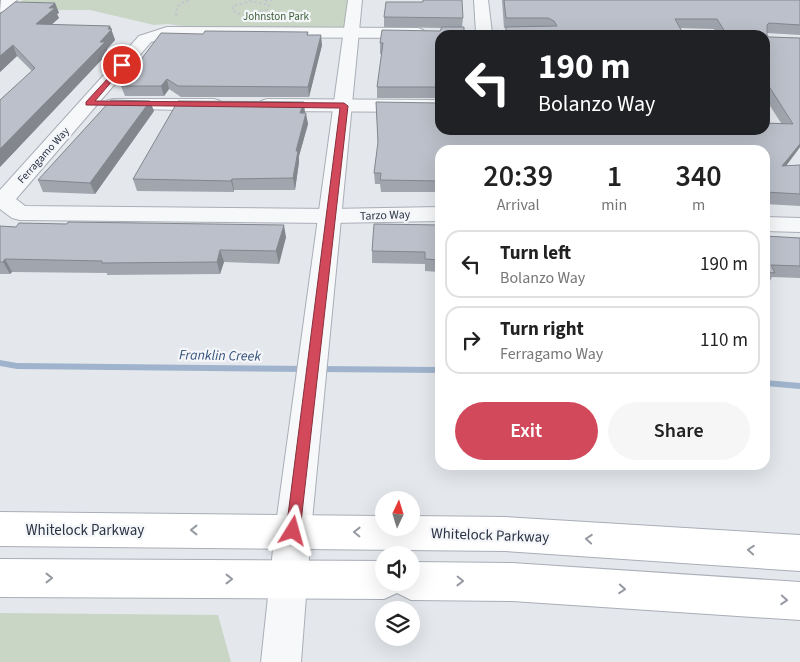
<!DOCTYPE html>
<style>
body{margin:0;font-family:"Source Sans 3",sans-serif;background:#f6f6f6;color:#222;height:100vh;display:flex;flex-direction:column;font-size:19px;white-space:nowrap}
*{box-sizing:border-box;margin:0}
p{font-size:16px;color:#767676}
.icon{flex:none;width:28px;height:28px;fill:none;stroke:currentColor;stroke-width:2;stroke-linecap:round;stroke-linejoin:round}
.map{position:relative;flex:1;overflow:hidden}
.details{position:absolute;left:435px;top:145px;width:335px;height:325px;display:flex;flex-direction:column;background:#fff;border-radius:15px;box-shadow:0 5px 20px #0002}
.details>*{flex:none}
.guide{position:absolute;left:435px;top:30px;width:335px;height:105px;border-radius:15px;box-shadow:0 5px 20px #0002;background:#202124;color:#fff;overflow:hidden}
.needle{width:32px;rotate:4deg}
.fabs{position:absolute;left:375px;top:491px;display:grid;gap:10px}
.fabs a{display:grid;place-items:center;width:45px;height:45px;border-radius:50%;background:#fff;box-shadow:0 5px 20px #0002;font-size:25px}
.pin{position:absolute;display:grid;place-items:center;width:42px;height:42px;color:#fff;margin:-21px;border:2px solid #fff;border-radius:50%;box-shadow:0 1px 5px #0007}
.me{position:absolute;width:55px;margin:-28px;rotate:8deg;stroke-linejoin:round;filter:drop-shadow(0 0 4px #0008)}
.turn{display:flex;align-items:center;gap:18px;height:105px;padding:0 20px;font-size:22px}
.turn .icon{width:65px;height:65px;stroke-width:2.5}
.turn b{display:block;font-size:35px;line-height:42px}
.eta{display:flex;justify-content:space-evenly;align-items:center;height:85px;text-align:center}
.eta b{font-size:30px;font-weight:600;line-height:35px}
.primary-button{display:flex;gap:10px;margin-top:auto;padding:10px 20px}
.primary-button a{flex:1;height:58px;border-radius:30px;background:#d1495b;color:#fff;font-size:20px;font-weight:600;line-height:58px;text-align:center}
.primary-button a+a{background:#f6f6f6;color:#222}
ul{padding:0;list-style:none}
li{display:flex;align-items:center;gap:15px;height:68px;margin:0 10px 8px;padding:0 10px;border:2px solid #e0e0e0;border-radius:15px}
li div{flex:1}
li b{display:block;font-size:19px}
li em{font-style:normal}
.map>svg:first-child{display:block}
.green{fill:#c9d6c5}
.lines{fill:none;stroke-linecap:round;stroke-linejoin:round}
.stream{fill:#9fb4cc;fill-rule:evenodd}
.minor-casing{stroke:#a9aeb7;stroke-width:2}
.tertiary-casing{stroke:#a9aeb7;stroke-width:2}
.secondary-casing{stroke:#a9aeb7;stroke-width:2}
.path{stroke:#c2c5cb;stroke-width:2;stroke-dasharray:2.5 2.5;stroke-linecap:butt}
.minor{fill:#f7f8fa;fill-rule:evenodd}
.tertiary{fill:#f7f8fa;fill-rule:evenodd}
.secondary{fill:#fff;fill-rule:evenodd}
.wall{fill:#a1a5ae}
.shaded-wall{fill:#83868d}
.building{fill:#bbc0ca;stroke:#83868d}
.oneway{stroke:#959aa2}
.route{fill:#d1495b;stroke:#882f3b}
.labels{text-anchor:middle;stroke-width:4.5;stroke-linejoin:round;paint-order:stroke}
.far-park-label{font-size:11px;fill:#3f6138;stroke:#f4f6f9}
.far-street-label{font-size:11px;fill:#2b3445;stroke:#f4f6f9}
.street-label{font-size:12px;fill:#2b3445;stroke:#f4f6f9}
.water-label{font-size:14px;font-style:italic;fill:#34527a;stroke:#f4f6f9}
.near-street-label{font-size:15px;fill:#2b3445;stroke:#f4f6f9}
</style>
<div class="map">
<svg width="800" height="662" viewBox="0 0 800 662">
<rect width="100%" height="100%" fill="#e4e7ec"/>
<!-- green -->
<g class="green">
<polygon points="23,0 358,0 352,33 189,27 168,24 154,25 90,10 10,10"/>
<polygon points="0,613 218,615 231,662 0,662"/>
</g>
<g class="lines">
<!-- stream -->
<g class="stream">
<polygon points="0,360 17,363 307,366 310,367 311,369 310,371 307,372 17,369 0,366"/>
<polygon points="318,366 440,367 440,373 318,372 315,371 314,369 315,367"/>
<polygon points="765,380 800,383 800,389 765,386"/>
</g>
<defs>
<g id="minor">
<polygon points="1,0 17,0 5,11 0,12"/>
<polygon points="474,0 488,0 492,33 490,35 478,35 476,33"/>
<polygon points="167,27 418,28 423,30 426,33 423,36 418,38 168,37 151,42 16,199 25,206 330,209 440,207 440,221 330,223 20,220 12,218 0,209 0,190 139,36"/>
<polygon points="114,99 214,99 220,101 223,105 220,109 214,111 108,108 105,104 108,100"/>
<polygon points="267,99 440,100 440,112 267,111 261,109 258,105 261,101"/>
<polygon points="765,217 800,218 800,232 765,231"/>
</g>
<polygon id="tertiary" points="348,0 362,0 311,531 301,662 261,662 275,531"/>
<g id="secondary">
<polygon points="0,512 384,516 384,528 411,528 411,516 505,517 800,535 800,571 505,551 0,546"/>
<polygon points="0,559 384,561 384,582 411,582 411,562 512,563 800,582 800,620 512,601 411,600 397,593 384,599 0,597"/>
</g>
</defs>
<!-- minor casing -->
<use href="#minor" class="minor-casing"/>
<!-- tertiary casing -->
<use href="#tertiary" class="tertiary-casing"/>
<!-- secondary casing -->
<use href="#secondary" class="secondary-casing"/>
<!-- path -->
<g class="path">
<polyline points="265,1 273,0"/>
<polyline points="240,14 232,10 233,6 251,1 269,5 268,9 254,14"/>
<path d="M176,16c0,-11 4,-13 14,-16"/>
</g>
<!-- minor -->
<use href="#minor" class="minor"/>
<!-- tertiary -->
<use href="#tertiary" class="tertiary"/>
<!-- secondary -->
<use href="#secondary" class="secondary"/>
</g>
<!-- wall -->
<g class="wall">
<polygon points="502,0 800,0 800,35 767,33 767,35 769,37 800,38 800,147 786,166 800,165 800,206 765,204 765,150 440,150 440,192 381,192 380,184 375,184 374,173 378,145 376,102 440,130 781,123 765,98 765,35 717,35 714,29 680,28 440,35 440,98 377,98 377,87 382,54 380,54 380,43 440,31 442,28 384,27 384,17 463,18 462,27 464,32 505,33 506,28 504,28"/>
<polygon points="55,3 59,13 57,14 59,18 51,25 110,26 115,40 107,49 108,53 0,167 0,100 32,71 17,56 0,72 0,14"/>
<polygon points="308,32 308,35 322,45 309,97 181,97 169,89 164,96 125,96 121,86 203,34"/>
<polygon points="154,111 95,194 43,192 38,180"/>
<polygon points="305,113 308,124 299,156 299,162 295,190 234,190 234,192 137,191 133,179"/>
<polygon points="440,225 440,272 425,271 425,264 372,263 372,251"/>
<polygon points="0,226 16,227 286,237 279,264 224,262 220,274 107,275 107,273 12,272 10,274 0,274"/>
<polygon points="765,236 800,238 800,278 772,277 768,285 765,284"/>
</g>
<!-- shaded-wall -->
<g class="shaded-wall">
<polygon points="55,3 59,13 57,14 59,18 40,35 36,24 49,8"/>
<polygon points="110,26 115,40 107,49 108,53 0,167 0,149 100,42"/>
<polygon points="321,35 322,45 309,97 308,87"/>
<polygon points="13,45 17,56 0,72 0,56"/>
<polygon points="167,79 169,89 164,96 161,86"/>
<polygon points="150,101 154,111 95,194 90,183"/>
<polygon points="304,102 305,113 302,124 300,113"/>
<polygon points="306,113 308,124 299,156 299,162 295,190 293,178 296,151"/>
<polygon points="800,144 800,147 777,178 782,166"/>
<polygon points="232,179 234,190 234,192 231,181"/>
<polygon points="284,225 286,237 279,264 276,251"/>
<polygon points="220,250 224,262 220,274 217,262"/>
<polygon points="5,259 12,272 10,274 3,262"/>
</g>
<!-- building -->
<g class="building">
<polygon points="423,0 462,0 463,18 384,17 386,2 423,2"/>
<polygon points="504,0 800,0 800,25 769,23 767,25 767,35 769,37 800,38 800,144 782,166 800,165 800,194 765,192 765,150 440,150 440,181 380,180 381,173 374,173 378,142 376,102 440,103 440,130 765,130 765,123 793,124 765,80 765,35 727,35 717,19 675,19 684,35 440,35 440,87 377,87 383,43 380,43 382,30 440,31 442,27 464,27 464,32 506,33 506,27 557,26 554,21 548,18 506,18"/>
<polygon points="15,2 55,3 49,8 55,8 36,24 110,26 108,29 112,29 100,42 105,42 0,149 0,100 35,68 13,45 0,56 0,14"/>
<polygon points="205,31 308,32 307,35 321,35 308,87 178,86 167,79 161,86 121,86 161,33 203,34"/>
<polygon points="111,100 150,101 90,183 38,180"/>
<polygon points="178,101 304,102 300,113 306,113 296,151 298,151 293,178 232,179 231,181 133,179"/>
<polygon points="68,222 284,225 276,251 220,250 217,262 102,263 102,261 5,259 3,262 0,262 0,226 16,227 19,223 67,224"/>
<polygon points="374,224 440,225 440,260 425,259 425,252 372,251"/>
<polygon points="765,236 800,238 800,266 771,265 775,273 765,272"/>
</g>
<!-- one-way arrows -->
<defs><path id="oneway-chevron" d="M-2-3.5L2.5 0L-2 3.5" fill="none" stroke-width="1.6" stroke-linecap="round" stroke-linejoin="round" transform="scale(1.25)"/></defs>
<g class="oneway">
<use href="#oneway-chevron" transform="translate(194 530) rotate(-180)"/>
<use href="#oneway-chevron" transform="translate(357 532) rotate(-179)"/>
<use href="#oneway-chevron" transform="translate(589 539) rotate(-176)"/>
<use href="#oneway-chevron" transform="translate(751 550) rotate(-176)"/>
<use href="#oneway-chevron" transform="translate(49 578)"/>
<use href="#oneway-chevron" transform="translate(229 579)"/>
<use href="#oneway-chevron" transform="translate(460 581) rotate(1)"/>
<use href="#oneway-chevron" transform="translate(622 589) rotate(4)"/>
<use href="#oneway-chevron" transform="translate(784 600) rotate(4)"/>
</g>
<!-- route -->
<polygon class="route" points="122,63 125,64 125,66 95,101 344,103 348,106 300,531 298,536 293,538 288,536 286,531 340,108 86,105 86,102"/>
<g class="labels">
<!-- far-park labels -->
<g class="far-park-label">
<text x="276" y="20">Johnston Park</text>
</g>
<!-- far-street labels -->
<g class="far-street-label">
<text transform="translate(43 155) rotate(-48)" y="4">Ferragamo Way</text>
</g>
<!-- street labels -->
<g class="street-label">
<text transform="translate(385 215) rotate(-2)" y="4">Tarzo Way</text>
</g>
<!-- water labels -->
<g class="water-label">
<text transform="translate(220 355) rotate(1)" y="5">Franklin Creek</text>
</g>
<!-- near-street labels -->
<g class="near-street-label">
<text x="85" y="535">Whitelock Parkway</text>
<text transform="translate(490 535) rotate(2)" y="5">Whitelock Parkway</text>
</g>
</g>
</svg>
<div class="fabs">
<a><svg class="needle" viewBox="-14 -14 28 28"><path d="M0-13l5 13h-10z" fill="#e53935"/><path d="M0 13l5-13h-10z" fill="#767676"/></svg></a>
<a><svg class="icon" aria-label="sound" viewBox="0 0 24 24"><path d="M4 9h4l5-4v14l-5-4H4zM17 9q2 3 0 6"/></svg></a>
<a><svg class="icon" aria-label="layers" viewBox="0 0 24 24"><path d="M12 4l9 5-9 5-9-5zM3 14l9 5 9-5"/></svg></a>
</div>
<div class="pin" style="left:122px;top:65px;background:#d93025"><svg class="icon" aria-label="arrive" viewBox="0 0 24 24"><path d="M6 21V4h12l-3 4 3 4H6"/></svg></div>
<svg class="me" style="left:293px;top:531px" viewBox="-20 -20 40 40"><path d="M0-17L14 15 0 8-14 15z" fill="#d1495b" stroke="#fff" stroke-width="4"/></svg>
<div class="guide">
<div class="turn"><svg class="icon" aria-label="left" viewBox="0 0 24 24"><path d="M17 20v-9H6M10 6l-5 5 5 5"/></svg><div><b>190 m</b>Bolanzo Way</div></div>
</div>
<section class="details">
<div class="eta">
<div><b>20:39</b><p>Arrival</p></div>
<div><b>1</b><p>min</p></div>
<div><b>340</b><p>m</p></div>
</div>
<ul>
<li><svg class="icon" aria-label="left" viewBox="0 0 24 24"><path d="M17 20v-9H6M10 6l-5 5 5 5"/></svg><div><b>Turn left</b><p>Bolanzo Way</p></div><em>190 m</em></li>
<li><svg class="icon" aria-label="right" viewBox="0 0 24 24"><path d="M7 20v-9h11M14 6l5 5-5 5"/></svg><div><b>Turn right</b><p>Ferragamo Way</p></div><em>110 m</em></li>
</ul>
<div class="primary-button"><a>Exit</a><a>Share</a></div>
</section>
</div>
